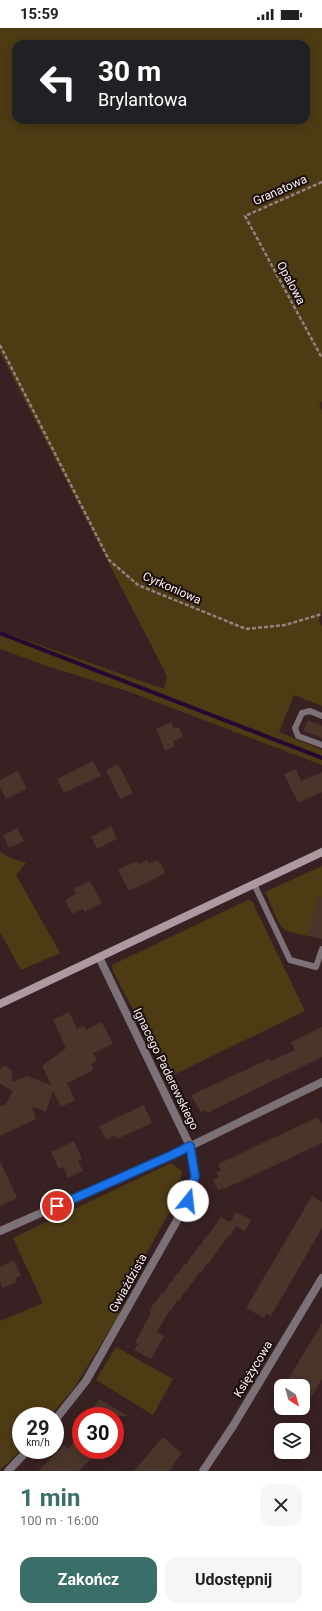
<!DOCTYPE html>
<html lang="pl">
<meta charset="utf-8">
<style>
body{margin:0;font-family:Roboto,sans-serif;background:#f6f6f6;color:#202124;height:100vh;display:flex;flex-direction:column;font-size:15px;white-space:nowrap}
*{box-sizing:border-box;margin:0}
p{font-size:13px;color:#757577}
.icon{flex:none;width:22px;height:22px;fill:none;stroke:currentColor;stroke-width:2;stroke-linecap:round;stroke-linejoin:round}
.map{position:relative;height:1443px;overflow:hidden}
.sheet{display:flex;flex-direction:column;background:#fff;flex:1}
.sheet>*{flex:none}
.top-card{position:absolute;left:12px;top:12px;width:298px;height:84px;border-radius:12px;box-shadow:0 2px 10px #0003;background:#202124;color:#fff;overflow:hidden}
.needle{width:26px;rotate:144deg}
.tools{position:absolute;left:274px;top:1351px;display:grid;gap:8px}
.tools a{display:grid;place-items:center;width:36px;height:36px;border-radius:8px;background:#fff;box-shadow:0 2px 10px #0003;font-size:20px}
.speed{position:absolute;left:12px;top:1379px;display:flex;gap:8px;font-size:20px;font-weight:700;text-align:center}
.speed>*{display:grid;place-content:center;width:52px;height:52px;border-radius:50%;background:#fff;box-shadow:0 2px 10px #0003;line-height:1}
.speed small{font-size:10px;font-weight:400}
.speed .limit{border:6px solid #d22;background:#fff;color:#111}
.pin{position:absolute;display:grid;place-items:center;width:34px;height:34px;color:#fff;margin:-17px;border:2px solid #fff;border-radius:50%;box-shadow:0 1px 4px #0007}
.me{position:absolute;width:44px;margin:-22px;rotate:16deg;stroke-linejoin:round;filter:drop-shadow(0 0 3px #0008)}
.turn{display:flex;align-items:center;gap:14px;height:84px;padding:0 20px;font-size:18px}
.turn .icon{width:52px;height:52px;stroke-width:2.5}
.turn b{display:block;font-size:28px;line-height:34px}
.round{display:grid;place-items:center;flex:none;width:42px;height:42px;border-radius:12px;background:#f6f6f6}
.overview{display:flex;align-items:center;justify-content:space-between;height:68px;padding:0 20px}
h1{font-size:24px;font-weight:700;line-height:30px;color:#3a6f69}
.primary-button{display:flex;gap:8px;margin-top:auto;padding:8px 20px}
.primary-button a{flex:1;height:46px;border-radius:12px;background:#3a6f69;color:#fff;font-size:16px;font-weight:700;line-height:46px;text-align:center}
.primary-button a+a{background:#f6f6f6;color:#202124}
.status{display:flex;justify-content:space-between;align-items:center;height:28px;padding:0 20px;background:#fff;direction:ltr}
.status svg{height:11px;fill:currentColor}
.map>svg:first-child{display:block}
.green{fill:#4d3b14;fill-rule:evenodd}
.lines{fill:none;stroke-linecap:round;stroke-linejoin:round}
.stream{stroke:#240932;stroke-width:4}
.building{fill:#493529}
.path{stroke:#948181;stroke-width:2.5;stroke-dasharray:4 2;stroke-linecap:butt}
.lane{stroke:#7c7177;stroke-width:6}
.street{stroke:#7c7177;stroke-width:8}
.secondary{stroke:#ac9aa3;stroke-width:8}
.route-casing{stroke:#114b97;stroke-width:10}
.route{stroke:#1a73e8;stroke-width:7}
.labels{text-anchor:middle;stroke-width:4;stroke-linejoin:round;paint-order:stroke}
.street-label{font-size:12px;fill:#feeeee;stroke:#180e0e}
</style>
<div class="status"><b>15:59</b><svg viewBox="0 0 49 12"><path d="M0 12V9h3v3zM5 12V6h3v6zM10 12V3h3v9zM15 12V0h3v12zM26 1h20v11H26zM47 4h2v5h-2z"/></svg></div>
<div class="map">
<svg width="322" height="1443" viewBox="0 0 322 1443">
<rect width="100%" height="100%" fill="#382122"/>
<!-- green -->
<g class="green">
<path d="M0,0h322v373l-3,3 3,6v200l-3,11 3,6v79l-28,-11 -15,37 43,18v15l-192,-73 -83,-26 -47,-17v-18l164,58 3,-13 -167,-324zM16,16h290v76h-290z"/>
<polygon points="0,824 11,830 26,835 16,847 60,925 21,942 0,904"/>
<path d="M322,838v44l-14,26c-7,-2 -18,-3 -24,-7 -7,-6 -14,-28 -19,-37z"/>
<polygon points="248,872 252,873 305,983 169,1049 163,1040 113,943 112,937"/>
<polygon points="171,1135 182,1143 176,1172 129,1257 117,1290 75,1359 50,1388 21,1388 21,1422 0,1442 0,1293 43,1275 13,1210"/>
<polygon points="116,1319 173,1351 153,1387 96,1352"/>
</g>
<g class="lines">
<!-- stream -->
<polyline class="stream" points="0,605 322,730"/>
</g>
<!-- building -->
<g class="building">
<polygon points="308,692 322,698 322,710 303,703"/>
<polygon points="171,694 174,701 179,699 183,709 173,713 175,718 165,723 156,701"/>
<polygon points="93,733 101,748 64,765 57,751"/>
<polygon points="118,736 133,765 120,771 106,742"/>
<polygon points="296,741 301,753 322,744 322,764 298,775 284,746"/>
<polygon points="18,743 27,761 6,771 0,759 0,752"/>
<polygon points="111,798 117,811 97,821 91,809"/>
<polygon points="17,800 24,813 9,820 3,807"/>
<polygon points="147,832 149,835 157,832 158,835 160,834 165,844 164,846 129,863 118,842 137,833 139,836"/>
<polygon points="90,853 102,875 84,884 83,881 72,886 65,872 76,866 73,861"/>
<polygon points="318,869 322,870 322,911 308,908"/>
<polygon points="69,984 77,1001 84,997 86,1002 102,994 113,1016 93,1025 97,1033 91,1036 94,1042 67,1055 75,1072 61,1079 53,1063 46,1084 32,1078 36,1091 0,1108 0,1079 6,1076 13,1063 0,1056 0,1041 5,1038 12,1042 12,1054 27,1048 51,1057 42,1038 66,1020 53,992"/>
<polygon points="322,999 322,1029 207,1085 206,1082 201,1085 191,1067 269,1031 271,1033 295,1022 291,1014"/>
<polygon points="144,1077 152,1095 117,1111 116,1107 106,1112 99,1098"/>
<polygon points="318,1089 322,1096 322,1115 224,1161 223,1160 218,1162 213,1152 219,1149 216,1144 221,1142 218,1136"/>
<polygon points="74,1113 82,1131 78,1133 83,1143 68,1150 63,1139 59,1141 51,1124"/>
<polygon points="0,1133 17,1170 0,1178"/>
<polygon points="312,1168 322,1174 322,1200 271,1288 266,1286 264,1290 246,1280"/>
<polygon points="236,1184 251,1192 245,1203 236,1198 230,1208 229,1207 208,1236 207,1235 201,1245 199,1244 193,1254 192,1254 186,1264 185,1263 179,1273 177,1272 171,1283 170,1282 157,1304 164,1308 151,1331 134,1322 138,1316 135,1314 151,1285 149,1284 155,1273 156,1274 162,1264 164,1265 170,1254 171,1255 177,1245 178,1246 184,1236 186,1237 192,1226 193,1227 199,1217 200,1218 206,1208 208,1208 221,1189 230,1194"/>
<polygon points="14,1232 21,1247 16,1250 17,1254 3,1260 0,1253 0,1239"/>
<polygon points="322,1295 322,1351 303,1382 303,1358 284,1358"/>
<polygon points="99,1371 128,1388 89,1388"/>
<polygon points="81,1401 81,1422 100,1422 79,1443 38,1443 64,1417 69,1421"/>
<polygon points="163,1409 182,1425 174,1435 170,1443 134,1443"/>
</g>
<g class="lines">
<!-- path -->
<g class="path">
<polyline points="322,154 245,188 322,330"/>
<polyline points="0,317 109,532 138,557 246,601 285,597 322,586"/>
</g>
<!-- lane -->
<g class="lane">
<polyline points="322,688 310,683 302,685 295,700 298,708 322,717"/>
<polyline points="254,856 290,932 316,939 322,921"/>
</g>
<!-- street -->
<g class="street">
<polyline points="0,1203 172,1127 322,1054"/>
<polyline points="55,1392 86,1353 188,1173 195,1148 190,1118 99,929"/>
<polyline points="8,1443 28,1422"/>
<polyline points="203,1443 233,1398 322,1250"/>
</g>
<!-- secondary -->
<polyline class="secondary" points="0,976 322,824"/>
</g>
<g class="lines">
<defs>
<polyline id="route" points="57,1178 172,1127 190,1118 195,1148 188,1173"/>
</defs>
<!-- route casing -->
<use href="#route" class="route-casing"/>
<!-- route -->
<use href="#route" class="route"/>
</g>
<g class="labels">
<!-- street labels -->
<g class="street-label">
<text transform="translate(280 162) rotate(-24)" y="4">Granatowa</text>
<text transform="translate(291 255) rotate(62)" y="4">Opalowa</text>
<text transform="translate(172 560) rotate(24)" y="4">Cyrkoniowa</text>
<text transform="translate(166 1041) rotate(64)" y="4">Ignacego Paderewskiego</text>
<text transform="translate(128 1255) rotate(-61)" y="4">Gwiaździsta</text>
<text transform="translate(253 1341) rotate(-59)" y="4">Księżycowa</text>
</g>
</g>
</svg>
<div class="tools">
<a><svg class="needle" viewBox="-14 -14 28 28"><path d="M0-13l5 13h-10z" fill="#e53935"/><path d="M0 13l5-13h-10z" fill="#757577"/></svg></a>
<a><svg class="icon" aria-label="layers" viewBox="0 0 24 24"><path d="M12 4l9 5-9 5-9-5zM3 14l9 5 9-5"/></svg></a>
</div>
<div class="speed"><div>29<small>km/h</small></div><div class="limit">30</div></div>
<div class="pin" style="left:57px;top:1178px;background:#d93025"><svg class="icon" aria-label="arrive" viewBox="0 0 24 24"><path d="M6 21V4h12l-3 4 3 4H6"/></svg></div>
<svg class="me" style="left:188px;top:1173px" viewBox="-20 -20 40 40"><circle r="19" fill="#fff"/><path d="M0-13L10 11 0 6-10 11z" fill="#1a73e8"/></svg>
<div class="top-card">
<div class="turn"><svg class="icon" aria-label="left" viewBox="0 0 24 24"><path d="M17 20v-9H6M10 6l-5 5 5 5"/></svg><div><b>30 m</b>Brylantowa</div></div>
</div>
</div>
<section class="sheet">
<div class="overview"><div><h1>1 min</h1><p>100 m · 16:00</p></div><a class="round"><svg class="icon" aria-label="close" viewBox="0 0 24 24"><path d="M6 6l12 12M18 6L6 18"/></svg></a></div>
<div class="primary-button"><a>Zakończ</a><a>Udostępnij</a></div>
</section>
